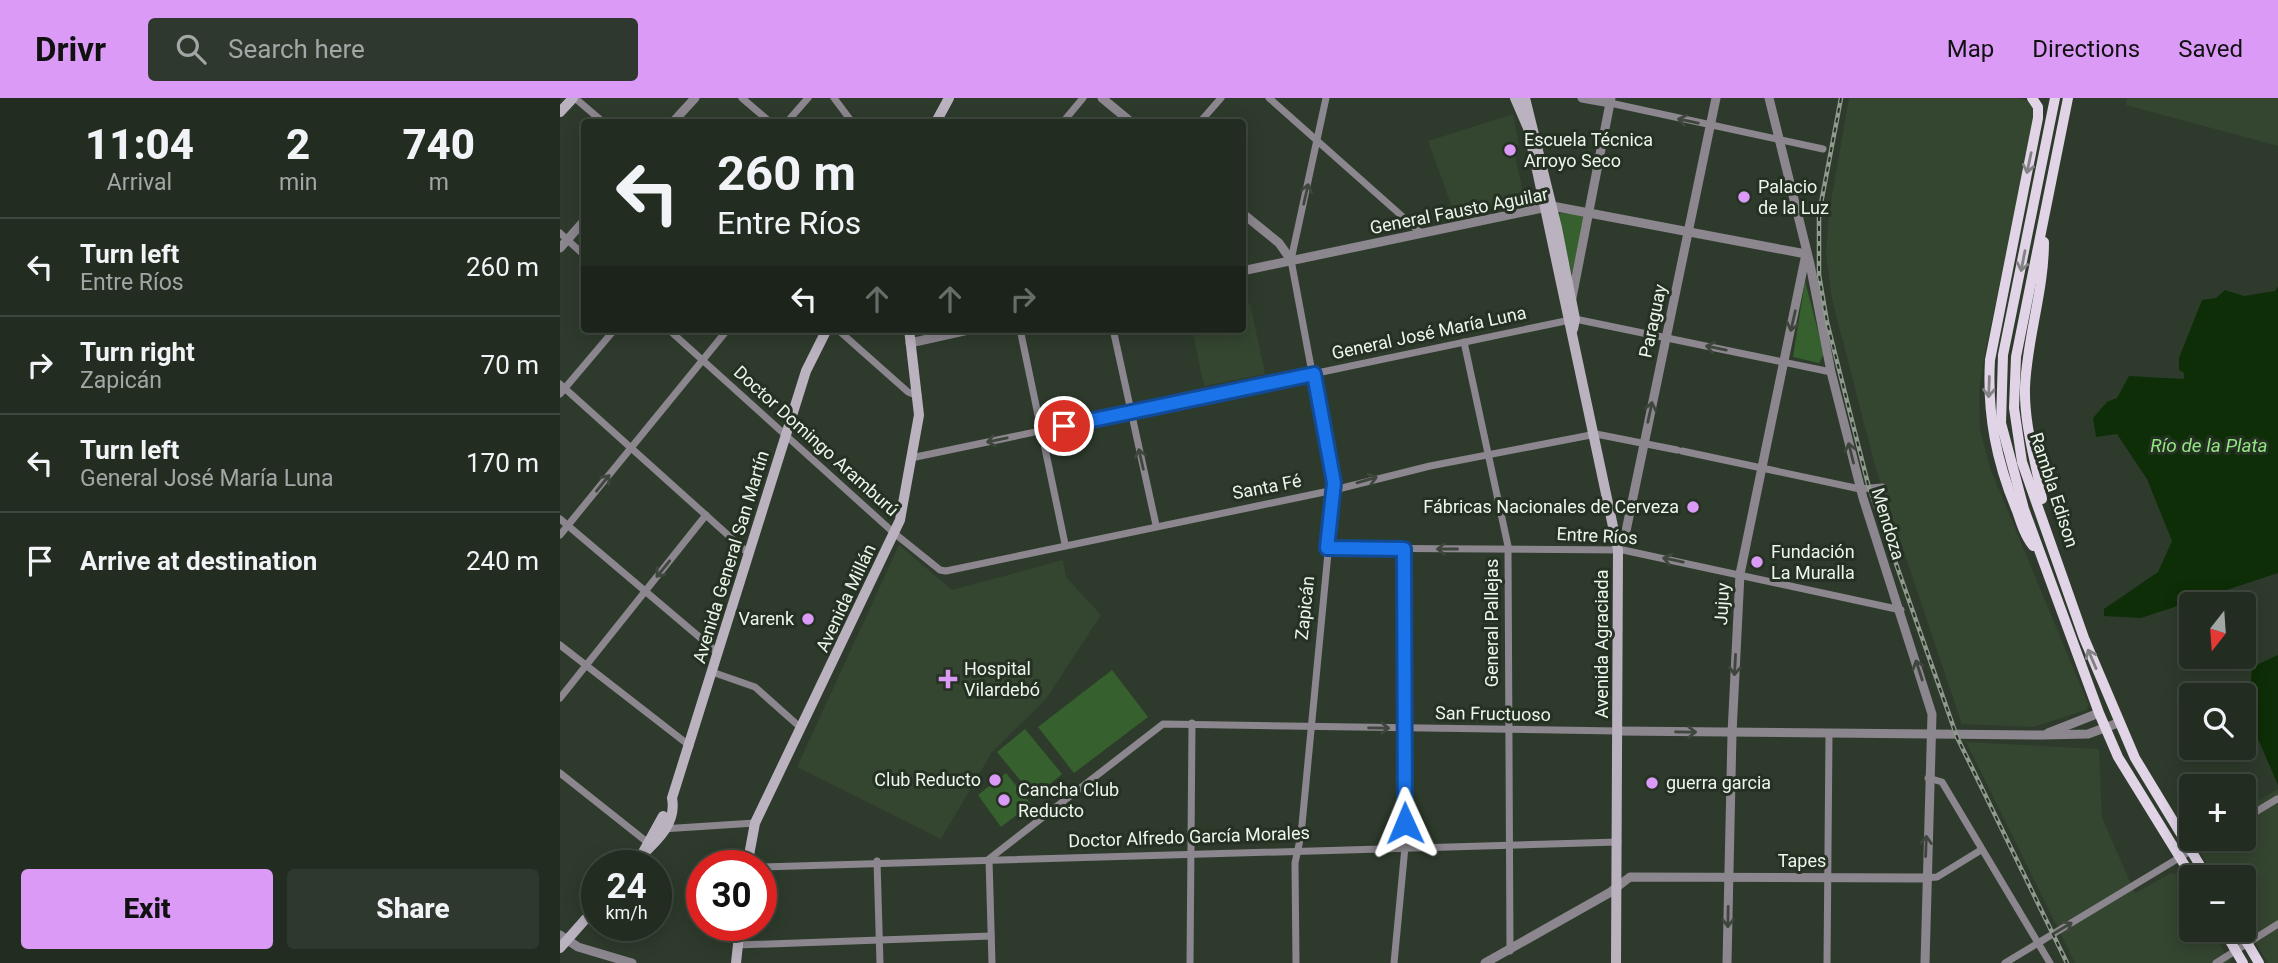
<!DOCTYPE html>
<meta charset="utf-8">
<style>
body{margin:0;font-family:Roboto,sans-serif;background:#2e382e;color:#f1f3f6;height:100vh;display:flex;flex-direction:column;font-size:26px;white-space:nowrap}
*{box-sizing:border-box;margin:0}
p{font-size:23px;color:#a2a7a5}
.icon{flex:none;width:38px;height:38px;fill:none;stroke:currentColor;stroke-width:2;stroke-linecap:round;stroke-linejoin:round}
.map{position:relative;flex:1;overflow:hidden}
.drawer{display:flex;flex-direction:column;background:#222c21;width:560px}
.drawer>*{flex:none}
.banner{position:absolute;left:21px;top:21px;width:665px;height:214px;border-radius:7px;box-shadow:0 4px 18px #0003,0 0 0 2px #3f483f;background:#222c21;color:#f1f3f6;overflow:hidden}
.needle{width:46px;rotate:197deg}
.fabs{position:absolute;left:1619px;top:494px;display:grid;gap:14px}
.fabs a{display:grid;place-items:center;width:77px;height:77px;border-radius:7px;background:#222c21;box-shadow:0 4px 18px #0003,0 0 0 2px #3f483f;font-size:35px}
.speed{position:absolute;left:21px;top:752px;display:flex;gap:14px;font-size:35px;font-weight:700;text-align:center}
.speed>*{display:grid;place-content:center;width:91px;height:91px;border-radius:50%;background:#222c21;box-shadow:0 4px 18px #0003,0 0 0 2px #3f483f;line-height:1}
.speed small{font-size:18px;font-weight:400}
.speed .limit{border:10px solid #d22;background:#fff;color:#111}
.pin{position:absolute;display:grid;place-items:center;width:60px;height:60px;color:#fff;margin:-30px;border:4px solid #fff;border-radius:50%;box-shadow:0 2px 7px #0007}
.me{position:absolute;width:77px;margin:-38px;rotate:359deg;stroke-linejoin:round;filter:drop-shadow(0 0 5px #0008)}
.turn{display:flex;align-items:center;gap:24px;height:147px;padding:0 21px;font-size:32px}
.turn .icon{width:91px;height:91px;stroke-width:2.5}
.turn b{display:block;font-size:49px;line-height:60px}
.lanes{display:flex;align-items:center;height:66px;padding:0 21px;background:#0003;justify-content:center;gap:35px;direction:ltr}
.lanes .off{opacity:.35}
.eta{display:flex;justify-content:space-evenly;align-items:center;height:119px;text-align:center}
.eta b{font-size:42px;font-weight:800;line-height:49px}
.primary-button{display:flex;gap:14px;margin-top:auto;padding:14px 21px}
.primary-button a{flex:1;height:80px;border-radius:7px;background:#da9af6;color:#111;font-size:28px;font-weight:800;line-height:80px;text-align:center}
.primary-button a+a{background:#2e382e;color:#f1f3f6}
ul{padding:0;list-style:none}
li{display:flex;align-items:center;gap:21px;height:98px;padding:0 21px;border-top:2px solid #3f483f}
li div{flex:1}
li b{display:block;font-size:26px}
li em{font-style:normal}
header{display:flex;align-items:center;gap:42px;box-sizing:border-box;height:98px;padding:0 35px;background:#da9af6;color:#111}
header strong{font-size:33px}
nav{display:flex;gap:38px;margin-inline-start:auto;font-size:24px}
.search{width:490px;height:63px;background:#2e382e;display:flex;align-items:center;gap:18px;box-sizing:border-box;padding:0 24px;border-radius:7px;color:#a2a7a5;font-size:26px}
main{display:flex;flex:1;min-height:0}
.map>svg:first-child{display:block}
.built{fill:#344530}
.green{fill:#36602d}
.water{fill:#0d2e06}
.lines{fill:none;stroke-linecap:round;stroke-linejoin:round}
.minor{stroke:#8c868e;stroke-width:7}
.tertiary{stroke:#8c868e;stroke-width:9}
.secondary{stroke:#bbb2c0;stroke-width:10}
.primary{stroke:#e0d4e6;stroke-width:10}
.rail-casing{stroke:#909a8e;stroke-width:4.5}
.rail{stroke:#253122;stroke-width:2;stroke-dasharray:5;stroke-linecap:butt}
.oneway{stroke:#3f463d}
.oneway2{stroke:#828284}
.route-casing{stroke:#114b97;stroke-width:18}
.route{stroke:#1a73e8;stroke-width:12}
.poi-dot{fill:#da9af6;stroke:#253122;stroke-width:2.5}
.labels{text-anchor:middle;stroke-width:6;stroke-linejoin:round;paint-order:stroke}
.poi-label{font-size:18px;fill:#edf6ec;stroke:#253122;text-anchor:start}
.street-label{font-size:18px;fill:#edf6ec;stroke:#253122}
.water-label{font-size:19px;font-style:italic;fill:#93e482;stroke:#253122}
</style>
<header>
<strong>Drivr</strong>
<div class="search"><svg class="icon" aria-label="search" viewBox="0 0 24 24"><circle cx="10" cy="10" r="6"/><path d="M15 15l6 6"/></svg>Search here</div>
<nav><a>Map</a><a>Directions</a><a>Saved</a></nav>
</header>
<main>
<section class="drawer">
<div class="eta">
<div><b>11:04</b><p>Arrival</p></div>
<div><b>2</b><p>min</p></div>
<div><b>740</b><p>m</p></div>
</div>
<ul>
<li><svg class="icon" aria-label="left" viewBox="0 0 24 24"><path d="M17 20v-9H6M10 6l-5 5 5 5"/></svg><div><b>Turn left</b><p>Entre Ríos</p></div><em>260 m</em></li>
<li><svg class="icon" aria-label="right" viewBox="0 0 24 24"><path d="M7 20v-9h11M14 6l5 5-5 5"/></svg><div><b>Turn right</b><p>Zapicán</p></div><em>70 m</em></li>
<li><svg class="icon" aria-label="left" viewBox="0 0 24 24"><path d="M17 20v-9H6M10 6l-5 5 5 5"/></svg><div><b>Turn left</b><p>General José María Luna</p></div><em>170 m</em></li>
<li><svg class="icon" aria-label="arrive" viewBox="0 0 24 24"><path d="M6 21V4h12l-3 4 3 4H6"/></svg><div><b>Arrive at destination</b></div><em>240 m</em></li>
</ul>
<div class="primary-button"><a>Exit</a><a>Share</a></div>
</section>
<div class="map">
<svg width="1718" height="865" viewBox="0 0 1718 865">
<rect width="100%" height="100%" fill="#2e3b2c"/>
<!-- built -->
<g class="built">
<polygon points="1289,0 1456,0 1479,5 1426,249 1419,293 1420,331 1430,370 1529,608 1526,612 1473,629 1402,626 1315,368 1272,201 1266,155 1269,115"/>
<polygon points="1567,0 1718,0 1718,48 1566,7"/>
<polygon points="953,16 959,47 953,48 965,103 895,117 868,43"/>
<polygon points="690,205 705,276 644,288 632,231 682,231 683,206"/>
<polygon points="339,447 392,492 503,462 506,479 541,517 486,601 432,654 381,741 237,669"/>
<polygon points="1406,644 1539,651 1542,720 1575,795 1611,775 1618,776 1631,798 1631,831 1651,831 1671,865 1515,865"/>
<polygon points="1718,691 1718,865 1708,865 1684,825 1684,779 1655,779 1633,742 1684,740 1684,711"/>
</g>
<!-- green -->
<g class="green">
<polygon points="1001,115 1024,117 1012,177 998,117"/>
<polygon points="1245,183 1264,256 1259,265 1233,259"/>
<polygon points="552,572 588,619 514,675 478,629"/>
<polygon points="465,631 502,676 474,699 437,654"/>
<polygon points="446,675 471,706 441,729 418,697"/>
</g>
<!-- water -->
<g class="water">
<polygon points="1718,189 1718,475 1581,520 1544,518 1544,511 1598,474 1612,443 1587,381 1557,336 1536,339 1533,320 1547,304 1557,300 1569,278 1624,281 1624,275 1619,272 1619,260 1642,202 1656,200 1665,192 1684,198 1715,193"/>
<polygon points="1718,557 1718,687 1688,618 1692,569"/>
</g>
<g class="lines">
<!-- minor -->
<g class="minor">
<polyline points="15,0 43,24"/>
<polyline points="182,0 210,24"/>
<polyline points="274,0 292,24"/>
<polyline points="709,0 861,135"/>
<polyline points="1050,5 1263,51"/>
<polyline points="227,24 248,0"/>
<polyline points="503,24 523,0"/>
<polyline points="640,24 661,0"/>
<polyline points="0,135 24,157"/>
<polyline points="108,231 334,435 380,472 386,473 774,392 870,368 1036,336 1117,352"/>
<polyline points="277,231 348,294 358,298"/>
<polyline points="460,231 505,446"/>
<polyline points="553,231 596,427"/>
<polyline points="904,244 948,448 950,853"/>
<polyline points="0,286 189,456"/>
<polyline points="0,296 55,231"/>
<polyline points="1122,353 1300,391 1322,389"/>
<polyline points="351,360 1015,221 1271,274"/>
<polyline points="0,421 157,554"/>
<polyline points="0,437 168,231"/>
<polyline points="767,450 1063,452 1341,512"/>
<polyline points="0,547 130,648"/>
<polyline points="152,574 195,589 241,630"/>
<polyline points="0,600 146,417"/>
<polyline points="0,675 87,744"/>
<polyline points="1368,680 1382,684 1490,865"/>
<polyline points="1684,721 1717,701"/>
<polyline points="102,731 195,725"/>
<polyline points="317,763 320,865"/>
<polyline points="201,769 1058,744"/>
<polyline points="1365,780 1377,779 1421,752"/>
<polyline points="178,847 431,838"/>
<polyline points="432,865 429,761 603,626 1058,633"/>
<polyline points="630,865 632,625"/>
<polyline points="736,865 735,765 741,737 774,392 731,162 766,0"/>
<polyline points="834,865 845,749 844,451"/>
<polyline points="1267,865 1269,637"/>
<polyline points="1445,865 1652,740"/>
<polyline points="1656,865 1718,826"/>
</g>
<!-- tertiary -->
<g class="tertiary">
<polyline points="542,0 571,24"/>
<polyline points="1022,0 1050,5"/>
<polyline points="1209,0 1250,166 1271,274 1303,400 1372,616 1365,865"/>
<polyline points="113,24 135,0"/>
<polyline points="682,115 719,145 731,162"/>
<polyline points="0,150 24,123"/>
<polyline points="682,173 992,108 1246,156"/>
<polyline points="1012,200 1051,0"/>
<polyline points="350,245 413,231"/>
<polyline points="1058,452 1066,433 1156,0"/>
<polyline points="1058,633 1483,637 1528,636 1558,625"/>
<polyline points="1488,635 1539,615"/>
<polyline points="0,837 18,849 72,865"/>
<polyline points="925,865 1049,795 1070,779 1365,780"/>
<polyline points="1167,865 1172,635 1180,476 1246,156"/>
</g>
<!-- secondary -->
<g class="secondary">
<polyline points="955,0 968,30 1058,452 1056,865"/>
<polyline points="965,0 997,130 1015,221 1013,231"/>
<polyline points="0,14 13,0"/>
<polyline points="376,24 389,0"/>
<polyline points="81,758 103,718"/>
<path d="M71,768c17,-18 47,-38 41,-68l134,-427 21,-42"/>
<polyline points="187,768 195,725 340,422 359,317 349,231"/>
<polyline points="0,850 37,808"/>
<polyline points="176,865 180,828"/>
</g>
<!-- primary -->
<g class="primary">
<path d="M1472,0l6,9v11l-48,242c-3,54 6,101 27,151 4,12 8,25 16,35"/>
<polyline points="1495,0 1443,257 1441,325 1464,411 1539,615 1558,659 1632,779"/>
<polyline points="1508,0 1456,259 1454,310 1462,364 1524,540 1575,660 1647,779"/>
<path d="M1482,401c-6,-38 -18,-73 -17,-112 2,-49 19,-96 19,-145"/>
<polyline points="1663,831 1683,865"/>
<polyline points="1679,831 1699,865"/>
</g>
<defs>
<polyline id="rail" points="1281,0 1259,116 1259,177 1267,224 1308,386 1397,639 1507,865"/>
</defs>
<!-- rail casing -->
<use href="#rail" class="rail-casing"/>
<!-- rail -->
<use href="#rail" class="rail"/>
</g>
<!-- one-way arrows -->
<defs><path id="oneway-shaft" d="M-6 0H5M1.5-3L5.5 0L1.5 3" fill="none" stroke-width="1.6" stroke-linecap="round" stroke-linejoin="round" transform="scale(1.75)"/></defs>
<g class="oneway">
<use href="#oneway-shaft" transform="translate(1128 23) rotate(-168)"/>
<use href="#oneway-shaft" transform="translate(746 96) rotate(-77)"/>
<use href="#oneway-shaft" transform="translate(1233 223) rotate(103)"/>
<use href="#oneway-shaft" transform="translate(1156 250) rotate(-168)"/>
<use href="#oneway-shaft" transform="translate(1090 314) rotate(-78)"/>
<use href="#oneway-shaft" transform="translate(437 342) rotate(168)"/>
<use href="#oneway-shaft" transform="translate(1291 355) rotate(-104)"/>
<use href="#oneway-shaft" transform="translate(581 361) rotate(-103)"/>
<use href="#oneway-shaft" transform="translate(807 382) rotate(-16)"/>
<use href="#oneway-shaft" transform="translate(43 385) rotate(-51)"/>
<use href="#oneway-shaft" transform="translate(887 451) rotate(-180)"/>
<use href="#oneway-shaft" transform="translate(1113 462) rotate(-168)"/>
<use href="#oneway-shaft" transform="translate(103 471) rotate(129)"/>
<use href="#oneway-shaft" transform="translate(1175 567) rotate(93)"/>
<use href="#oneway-shaft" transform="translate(1359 572) rotate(-108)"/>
<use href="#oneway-shaft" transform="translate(819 630) rotate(1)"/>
<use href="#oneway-shaft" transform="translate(1126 634) rotate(1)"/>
<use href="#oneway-shaft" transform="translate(1366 748) rotate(-88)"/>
<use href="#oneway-shaft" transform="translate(1168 819) rotate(91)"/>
<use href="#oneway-shaft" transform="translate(1503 830) rotate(-31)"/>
</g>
<g class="oneway2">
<use href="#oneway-shaft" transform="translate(1469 65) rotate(102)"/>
<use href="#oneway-shaft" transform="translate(1463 163) rotate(101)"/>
<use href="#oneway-shaft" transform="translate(1429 289) rotate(92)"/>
<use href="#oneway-shaft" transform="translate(1532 561) rotate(-113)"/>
</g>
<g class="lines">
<defs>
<polyline id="route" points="504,328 754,276 774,385 767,450 844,451 845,725"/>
</defs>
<!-- route casing -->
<use href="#route" class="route-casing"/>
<!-- route -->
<use href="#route" class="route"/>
</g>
<!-- markers -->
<g class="poi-dot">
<circle cx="950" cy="52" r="7"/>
<circle cx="1184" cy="99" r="7"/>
<circle cx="1133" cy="409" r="7"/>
<circle cx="1197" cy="464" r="7"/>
<circle cx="248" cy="521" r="7"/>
<path d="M384.5 570.5h7v7h7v7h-7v7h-7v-7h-7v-7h7z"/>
<circle cx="435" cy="682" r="7"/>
<circle cx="1092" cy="685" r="7"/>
<circle cx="444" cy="702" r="7"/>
</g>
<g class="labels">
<!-- poi labels -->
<g class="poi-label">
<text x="964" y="48">Escuela Técnica<tspan x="964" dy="21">Arroyo Seco</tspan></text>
<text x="1198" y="95">Palacio<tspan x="1198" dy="21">de la Luz</tspan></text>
<text x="1119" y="415" text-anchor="end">Fábricas Nacionales de Cerveza</text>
<text x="1211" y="460">Fundación<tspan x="1211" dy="21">La Muralla</tspan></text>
<text x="234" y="527" text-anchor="end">Varenk</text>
<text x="404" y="577">Hospital<tspan x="404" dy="21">Vilardebó</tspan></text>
<text x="421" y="688" text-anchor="end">Club Reducto</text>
<text x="1106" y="691">guerra garcia</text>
<text x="458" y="698">Cancha Club<tspan x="458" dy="21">Reducto</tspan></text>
</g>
<!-- street labels -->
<g class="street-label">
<text transform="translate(899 113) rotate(-11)" y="6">General Fausto Aguilar</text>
<text transform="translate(1093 223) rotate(-78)" y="6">Paraguay</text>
<text transform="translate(869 235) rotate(-12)" y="6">General José María Luna</text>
<text transform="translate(256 343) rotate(42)" y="6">Doctor Domingo Aramburú</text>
<text transform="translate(707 389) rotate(-11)" y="6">Santa Fé</text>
<text transform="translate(1494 392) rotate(72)" y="6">Rambla Edison</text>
<text transform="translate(1328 426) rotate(73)" y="6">Mendoza</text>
<text transform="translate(1037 438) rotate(3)" y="6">Entre Ríos</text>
<text transform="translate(171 459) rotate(-73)" y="6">Avenida General San Martín</text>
<text transform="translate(286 500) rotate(-65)" y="6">Avenida Millán</text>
<text transform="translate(1162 506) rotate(-87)" y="6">Jujuy</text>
<text transform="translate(745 510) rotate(-84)" y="6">Zapicán</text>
<text transform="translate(932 525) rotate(-90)" y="6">General Pallejas</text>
<text transform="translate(1042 546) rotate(-90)" y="6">Avenida Agraciada</text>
<text transform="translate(933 616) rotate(1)" y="6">San Fructuoso</text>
<text transform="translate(629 739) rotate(-2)" y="6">Doctor Alfredo García Morales</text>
<text x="1242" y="769">Tapes</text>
</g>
<!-- water labels -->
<g class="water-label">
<text x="1649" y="354">Río de la Plata</text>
</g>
</g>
</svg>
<div class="fabs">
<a><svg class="needle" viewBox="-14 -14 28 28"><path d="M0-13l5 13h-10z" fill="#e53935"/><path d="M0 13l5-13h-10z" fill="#a2a7a5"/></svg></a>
<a><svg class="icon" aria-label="search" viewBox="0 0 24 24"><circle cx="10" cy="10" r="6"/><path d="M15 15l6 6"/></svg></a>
<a>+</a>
<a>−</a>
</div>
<div class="speed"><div>24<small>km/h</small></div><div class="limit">30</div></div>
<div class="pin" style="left:504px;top:328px;background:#d93025"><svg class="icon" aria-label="arrive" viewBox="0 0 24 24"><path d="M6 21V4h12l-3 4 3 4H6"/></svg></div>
<svg class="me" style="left:845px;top:725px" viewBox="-20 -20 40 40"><path d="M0-17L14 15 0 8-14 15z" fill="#1a73e8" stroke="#fff" stroke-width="4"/></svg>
<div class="banner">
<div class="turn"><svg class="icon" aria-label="left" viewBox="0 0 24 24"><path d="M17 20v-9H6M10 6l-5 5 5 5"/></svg><div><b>260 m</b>Entre Ríos</div></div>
<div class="lanes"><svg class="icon" aria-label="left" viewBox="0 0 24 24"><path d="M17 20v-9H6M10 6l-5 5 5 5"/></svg><svg class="icon off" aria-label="ahead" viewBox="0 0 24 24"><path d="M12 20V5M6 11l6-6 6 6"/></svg><svg class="icon off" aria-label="ahead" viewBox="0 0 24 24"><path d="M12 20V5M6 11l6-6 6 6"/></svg><svg class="icon off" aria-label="right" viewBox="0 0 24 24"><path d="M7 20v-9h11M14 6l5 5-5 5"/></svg></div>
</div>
</div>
</main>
